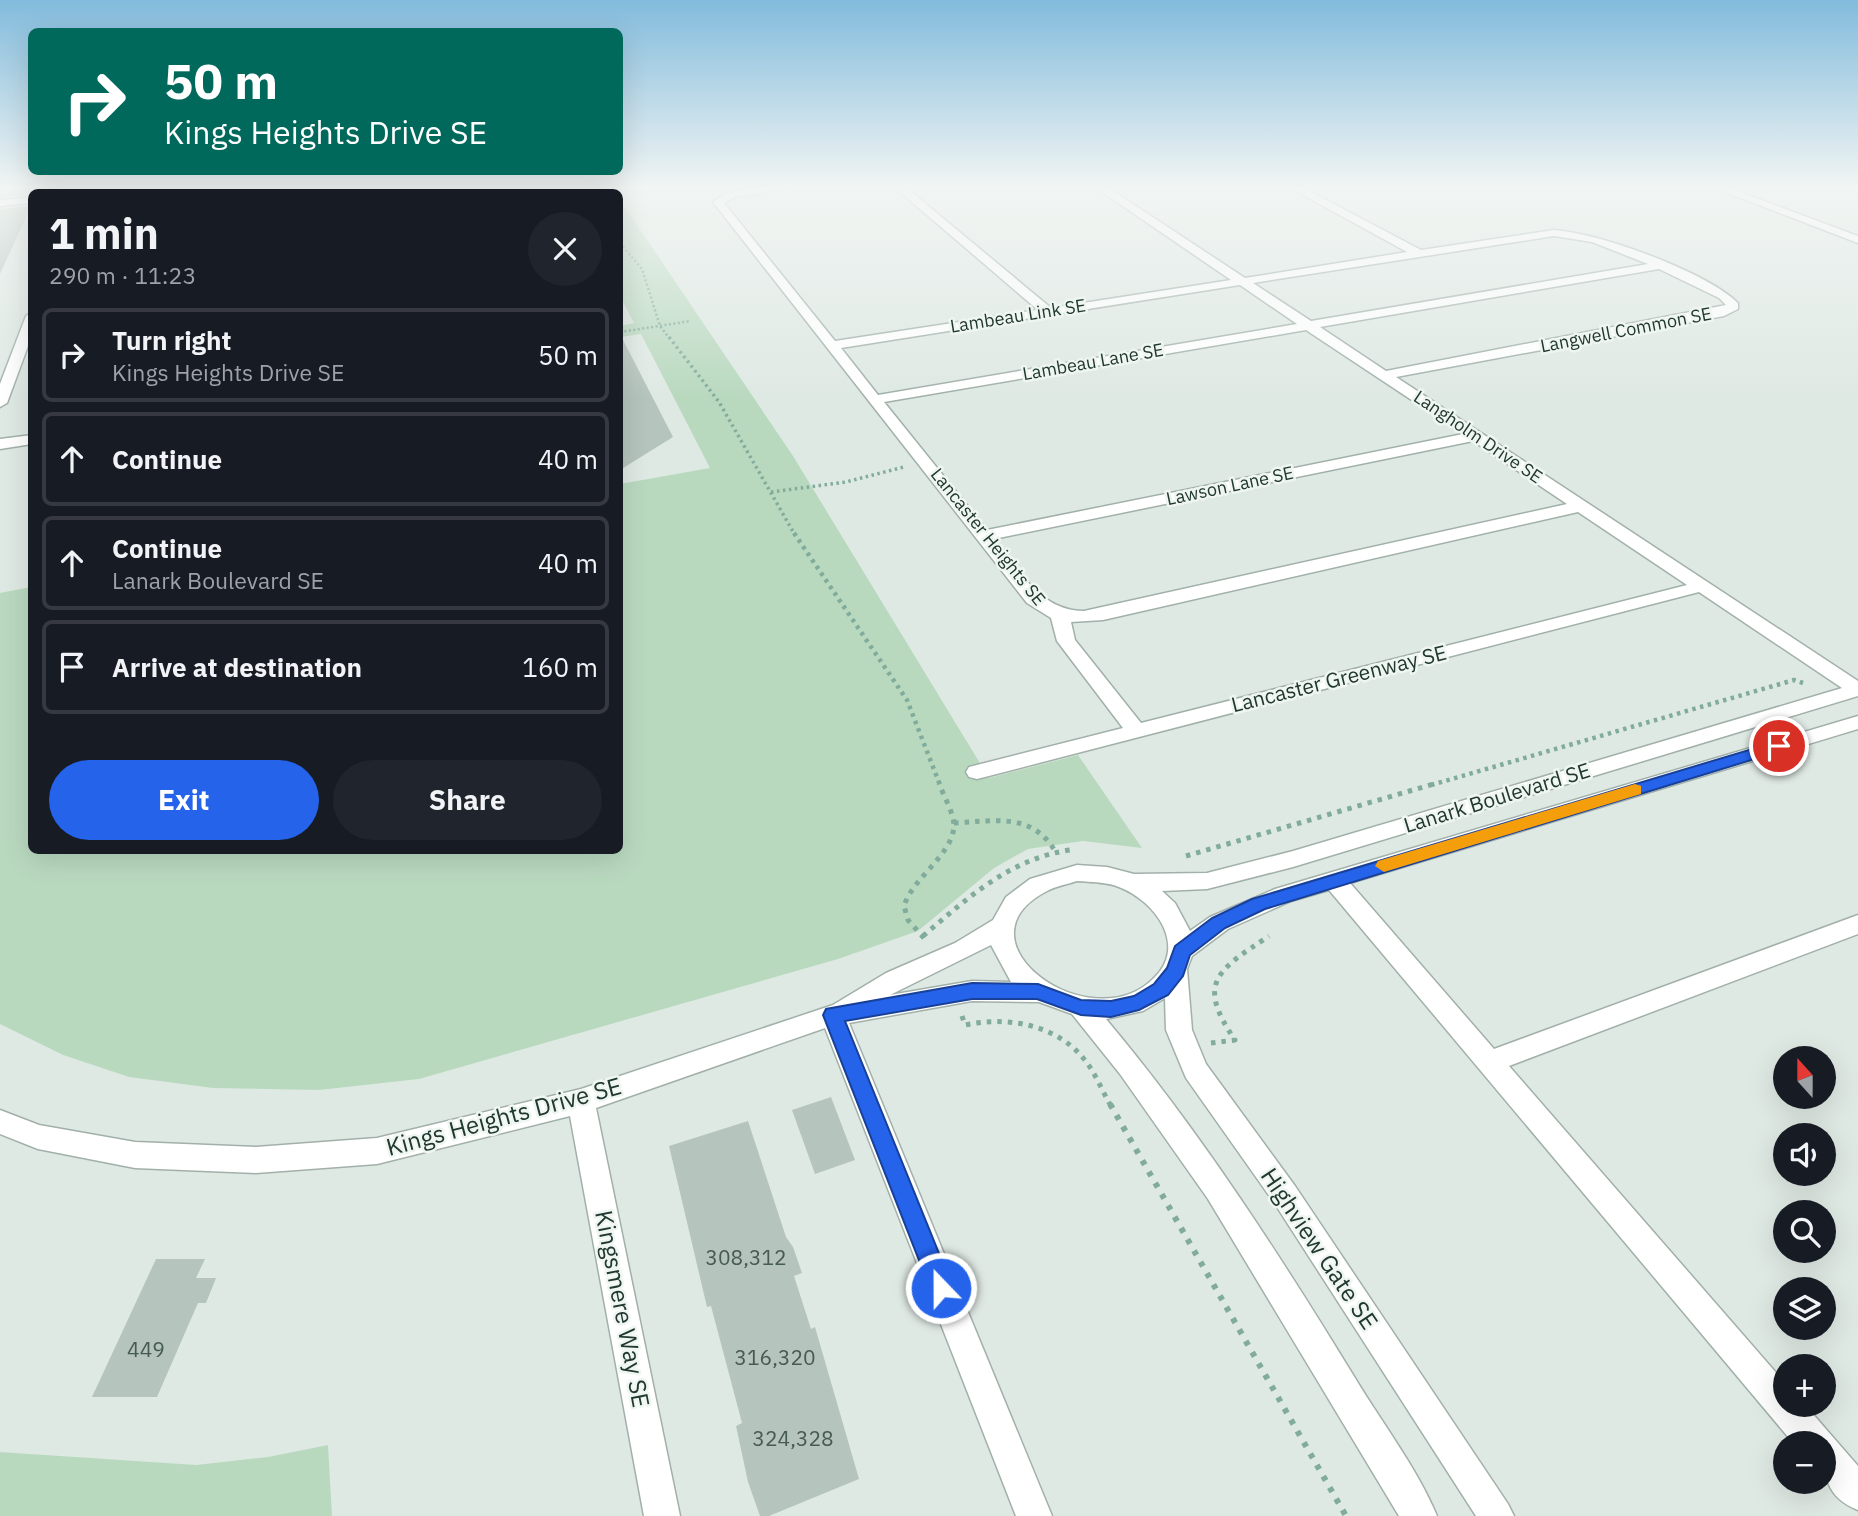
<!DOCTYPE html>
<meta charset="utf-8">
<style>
body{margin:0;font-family:"IBM Plex Sans",sans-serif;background:#20242c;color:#f1f3f6;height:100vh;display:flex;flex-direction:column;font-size:26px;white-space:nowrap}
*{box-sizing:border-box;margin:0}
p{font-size:23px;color:#9ea1a6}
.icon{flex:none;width:38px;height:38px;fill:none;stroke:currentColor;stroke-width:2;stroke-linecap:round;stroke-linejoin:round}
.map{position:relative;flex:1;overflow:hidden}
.sheet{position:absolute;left:28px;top:189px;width:595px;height:665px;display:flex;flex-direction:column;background:#171b24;border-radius:10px;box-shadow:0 7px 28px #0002}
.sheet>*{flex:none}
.banner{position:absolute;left:28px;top:28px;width:595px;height:147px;border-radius:10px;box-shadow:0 7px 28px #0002;background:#00695c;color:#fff;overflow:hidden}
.needle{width:46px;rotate:339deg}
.fabs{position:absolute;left:1773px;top:1046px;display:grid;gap:14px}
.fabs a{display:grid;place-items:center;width:63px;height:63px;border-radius:50%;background:#171b24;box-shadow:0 7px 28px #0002;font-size:35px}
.pin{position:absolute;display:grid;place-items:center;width:60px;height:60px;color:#fff;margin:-30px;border:4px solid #fff;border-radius:50%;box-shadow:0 2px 7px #0007}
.me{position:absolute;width:77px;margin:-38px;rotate:338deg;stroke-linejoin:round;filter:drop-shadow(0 0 5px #0008)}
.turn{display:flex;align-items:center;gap:24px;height:147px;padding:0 21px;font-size:32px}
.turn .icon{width:91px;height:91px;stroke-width:2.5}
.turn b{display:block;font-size:49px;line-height:60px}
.round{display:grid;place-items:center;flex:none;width:74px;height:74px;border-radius:37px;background:#20242c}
.summary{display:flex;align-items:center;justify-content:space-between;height:119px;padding:0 21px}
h1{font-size:42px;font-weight:700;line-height:52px}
.primary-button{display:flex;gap:14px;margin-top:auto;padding:14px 21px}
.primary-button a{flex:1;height:80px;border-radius:42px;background:#2563eb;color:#fff;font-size:28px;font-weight:700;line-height:80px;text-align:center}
.primary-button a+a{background:#20242c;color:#f1f3f6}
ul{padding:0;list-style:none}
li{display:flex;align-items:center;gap:21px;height:94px;margin:0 14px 10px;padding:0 7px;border:4px solid #363941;border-radius:10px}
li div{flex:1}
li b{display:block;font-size:26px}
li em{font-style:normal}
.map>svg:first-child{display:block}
.green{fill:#b9d9bf}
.building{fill:#b5c4bd}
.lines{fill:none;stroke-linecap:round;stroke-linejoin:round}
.minor-casing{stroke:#a2b0aa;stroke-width:3}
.path-far4{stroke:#81ab9b;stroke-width:2.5;stroke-dasharray:2 2.5;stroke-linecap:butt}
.path-far3{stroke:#81ab9b;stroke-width:3.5;stroke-dasharray:2.5 3.5;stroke-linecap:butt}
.path-far2{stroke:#81ab9b;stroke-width:4.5;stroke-dasharray:3.5 4.5;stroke-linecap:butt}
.path-far1{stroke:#81ab9b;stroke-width:5;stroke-dasharray:4.5 6;stroke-linecap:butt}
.path{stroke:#81ab9b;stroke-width:6;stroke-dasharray:5 8;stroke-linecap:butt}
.minor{fill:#fff;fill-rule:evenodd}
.route{fill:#2563eb;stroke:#184099;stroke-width:2}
.slow{fill:#f59e0b}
.labels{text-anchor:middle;stroke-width:5;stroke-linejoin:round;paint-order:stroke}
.far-street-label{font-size:18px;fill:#213830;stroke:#eff6f2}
.street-label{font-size:21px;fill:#213830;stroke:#eff6f2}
.near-number-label{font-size:21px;fill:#465b53}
.near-street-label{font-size:24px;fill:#213830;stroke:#eff6f2}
</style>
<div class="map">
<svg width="1858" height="1516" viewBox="0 0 1858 1516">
<rect width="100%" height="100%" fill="#dfe9e4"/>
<!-- green -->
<g class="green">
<polygon points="620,200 793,456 989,778 1078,755 1142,848 1083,841 1028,849 994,868 918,931 838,959 419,1079 319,1090 213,1088 129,1077 63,1055 0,1024 0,593 31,587 32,850 620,850 620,484 710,468 641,334 620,337 620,326 634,323 620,296"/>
<polygon points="328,1445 332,1516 0,1516 0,1452 196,1465 268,1457"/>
</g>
<!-- building -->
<g class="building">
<polygon points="0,185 32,185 32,194 0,197"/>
<polygon points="31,206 0,274 0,209"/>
<polygon points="620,334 673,437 620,470"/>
<polygon points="831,1097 855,1160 815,1174 792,1110"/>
<polygon points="748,1121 786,1237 793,1247 802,1273 794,1276 811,1329 815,1327 859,1479 769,1516 760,1516 748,1482 736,1426 742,1423 711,1306 707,1307 669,1146"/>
<polygon points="156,1259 205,1259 196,1278 216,1278 206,1303 198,1303 157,1397 92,1397"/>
</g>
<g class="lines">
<defs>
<g id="minor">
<polygon points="74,185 84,185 81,192 71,192"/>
<path d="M777,185h28l-70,12 -11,6 111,138 203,-31 -146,-125h11l148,123 180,-28 -139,-95h12l141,93 162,-26 -122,-67h13l123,65 133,-20c46,3 152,42 184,73v6l-14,7 -328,61 462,304v15l-565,171 -86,22 -45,2 13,12 15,28 20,-14 65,-28 583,-173v13l-508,154 144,166 364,-134v19l-349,132 276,317v22h20l53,61v44c-33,-13 -34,-35 -34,-66h-30l-465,-554 -38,11 -63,28 -36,27 -5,13 5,61 14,34 89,122 213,318 6,12h-38l-201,-312 -89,-126 -20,-48 -1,-32 -22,13 -37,8c94,112 173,235 249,359 27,45 62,90 82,138h-38l-191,-317 -88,-125 -48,-60 -33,-12 -67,-1 -123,22 203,493h-36l-191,-488 -229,80 84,408h-36l-74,-400 -193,48 -121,9 -121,-5 -97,-19 -38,-15v-24l39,15 96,17 121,5 121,-9 204,-49 252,-84 53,-32 69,-30 38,-23 13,-23 24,-18 47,-14 30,2 27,7 73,-1 86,-22 549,-163 -143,-96 -722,187 -8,-2 -3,-5 3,-5 154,-39 -66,-87 -6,-23 -24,-15 -314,-401 15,-10zM1554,236l38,6 56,22 -337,57 -58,-38zM1659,269l60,29 7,7 -340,66 -66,-44zM1240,285l57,39 -419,71 -37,-47zM1306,330l157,104 -476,96 -103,-128zM1473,441l94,63 -483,107c-44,0 -65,-41 -90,-72zM1578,512l109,73 -546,138 -66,-83 -4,-18 32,-2zM1077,881c14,1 30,1 42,6 36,14 69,58 35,91 -63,64 -204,-37 -107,-87 9,-5 21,-7 30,-10zM991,945l20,37 -39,-1 -82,14z"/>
<polygon points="1707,185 1721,185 1858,236 1858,243"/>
<polygon points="32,197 32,203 0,206 0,200"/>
<polygon points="32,312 32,335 7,403 0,407 0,384 26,316"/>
<polygon points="32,435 32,444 0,449 0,439"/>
</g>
</defs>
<!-- minor casing -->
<use href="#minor" class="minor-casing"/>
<!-- path-far4 -->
<g class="path-far4">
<polyline points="590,185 595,192"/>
<polyline points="620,243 642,269 660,326 670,339"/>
<polyline points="620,332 691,321"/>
</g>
<!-- path-far3 -->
<g class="path-far3">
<polyline points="669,337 719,402 795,535"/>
<polyline points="771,492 846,482 904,467"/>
</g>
<!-- path-far2 -->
<g class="path-far2">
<polyline points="794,533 907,700 940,785"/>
<polyline points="1431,785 1794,680 1803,683"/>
</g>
<!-- path-far1 -->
<g class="path-far1">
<path d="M954,823c40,-2 78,-11 101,28"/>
<polyline points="1186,856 1437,783"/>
<path d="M923,936c45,-38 86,-77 147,-86"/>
<path d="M924,938l-16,-18 -4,-14c9,-29 48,-50 50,-80 0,-13 -11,-31 -15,-43"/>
<path d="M962,1016l3,9c41,-9 91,-1 119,34 11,13 18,32 27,47"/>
<path d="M1211,1043l24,-3c-40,-58 -17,-70 34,-104"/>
</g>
<!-- path -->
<polyline class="path" points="1110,1104 1346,1516"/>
<!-- minor -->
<use href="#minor" class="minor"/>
</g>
<!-- sky -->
<linearGradient id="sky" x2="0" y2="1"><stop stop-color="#82bbdc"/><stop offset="0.47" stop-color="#f1f5f3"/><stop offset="1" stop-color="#f1f5f3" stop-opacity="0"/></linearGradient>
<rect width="1858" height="397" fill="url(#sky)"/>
<!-- route -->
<polygon class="route" points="1779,741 1784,742 1784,750 1265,909 1225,928 1190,955 1183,976 1168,995 1139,1010 1111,1017 1081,1015 1037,999 972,999 845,1021 953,1288 949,1296 941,1299 933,1296 823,1015 826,1009 972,983 1038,984 1081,1000 1111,1001 1134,996 1154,984 1167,968 1175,946 1212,918 1252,899"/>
<!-- slow -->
<polygon class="slow" points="1635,784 1641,786 1641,794 1384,872 1375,866 1378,861"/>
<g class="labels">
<!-- far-street labels -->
<g class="far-street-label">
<text transform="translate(1018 316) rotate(-9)" y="6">Lambeau Link SE</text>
<text transform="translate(1626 330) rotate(-11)" y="6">Langwell Common SE</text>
<text transform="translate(1093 362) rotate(-10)" y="6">Lambeau Lane SE</text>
<text transform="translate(1478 437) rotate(34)" y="6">Langholm Drive SE</text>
<text transform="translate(1230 486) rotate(-12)" y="6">Lawson Lane SE</text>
<text transform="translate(988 537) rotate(51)" y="6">Lancaster Heights SE</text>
</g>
<!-- street labels -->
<g class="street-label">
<text transform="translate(1339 679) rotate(-14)" y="7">Lancaster Greenway SE</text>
<text transform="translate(1497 798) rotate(-17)" y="7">Lanark Boulevard SE</text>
</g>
<!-- near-number labels -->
<g class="near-number-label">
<text x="746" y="1265">308,312</text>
<text x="146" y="1357">449</text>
<text x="775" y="1365">316,320</text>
<text x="793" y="1446">324,328</text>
</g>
<!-- near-street labels -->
<g class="near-street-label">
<text transform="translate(504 1117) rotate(-15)" y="8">Kings Heights Drive SE</text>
<text transform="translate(1319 1249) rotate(56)" y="8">Highview Gate SE</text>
<text transform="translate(622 1309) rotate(79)" y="8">Kingsmere Way SE</text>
</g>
</g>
</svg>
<div class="fabs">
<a><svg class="needle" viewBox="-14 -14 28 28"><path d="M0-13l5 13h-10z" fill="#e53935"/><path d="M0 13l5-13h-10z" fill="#9ea1a6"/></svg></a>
<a><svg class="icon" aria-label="sound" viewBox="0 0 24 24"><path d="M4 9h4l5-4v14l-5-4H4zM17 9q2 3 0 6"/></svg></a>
<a><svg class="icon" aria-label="search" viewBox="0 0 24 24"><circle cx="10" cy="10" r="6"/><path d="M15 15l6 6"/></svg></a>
<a><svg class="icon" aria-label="layers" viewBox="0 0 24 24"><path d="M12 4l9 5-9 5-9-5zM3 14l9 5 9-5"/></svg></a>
<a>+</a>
<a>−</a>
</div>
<div class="pin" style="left:1779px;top:746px;background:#d93025"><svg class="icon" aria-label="arrive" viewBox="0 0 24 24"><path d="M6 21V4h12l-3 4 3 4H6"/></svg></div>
<svg class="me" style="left:941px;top:1288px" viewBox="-20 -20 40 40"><circle r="17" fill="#2563eb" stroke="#fff" stroke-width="3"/><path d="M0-11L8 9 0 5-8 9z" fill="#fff"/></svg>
<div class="banner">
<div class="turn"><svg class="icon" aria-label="right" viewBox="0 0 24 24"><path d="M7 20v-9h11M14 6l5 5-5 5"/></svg><div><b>50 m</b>Kings Heights Drive SE</div></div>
</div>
<section class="sheet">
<div class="summary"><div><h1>1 min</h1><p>290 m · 11:23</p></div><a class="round"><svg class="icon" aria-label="close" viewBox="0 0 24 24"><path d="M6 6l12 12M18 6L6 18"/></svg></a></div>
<ul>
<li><svg class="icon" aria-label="right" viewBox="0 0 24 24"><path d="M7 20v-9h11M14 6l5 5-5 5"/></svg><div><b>Turn right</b><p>Kings Heights Drive SE</p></div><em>50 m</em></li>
<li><svg class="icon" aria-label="ahead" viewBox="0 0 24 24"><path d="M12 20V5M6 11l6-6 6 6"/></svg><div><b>Continue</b></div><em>40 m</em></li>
<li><svg class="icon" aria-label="ahead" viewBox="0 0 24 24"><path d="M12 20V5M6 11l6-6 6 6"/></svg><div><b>Continue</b><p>Lanark Boulevard SE</p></div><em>40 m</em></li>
<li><svg class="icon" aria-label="arrive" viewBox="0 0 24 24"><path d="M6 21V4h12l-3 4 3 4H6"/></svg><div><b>Arrive at destination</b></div><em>160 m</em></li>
</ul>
<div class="primary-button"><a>Exit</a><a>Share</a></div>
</section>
</div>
